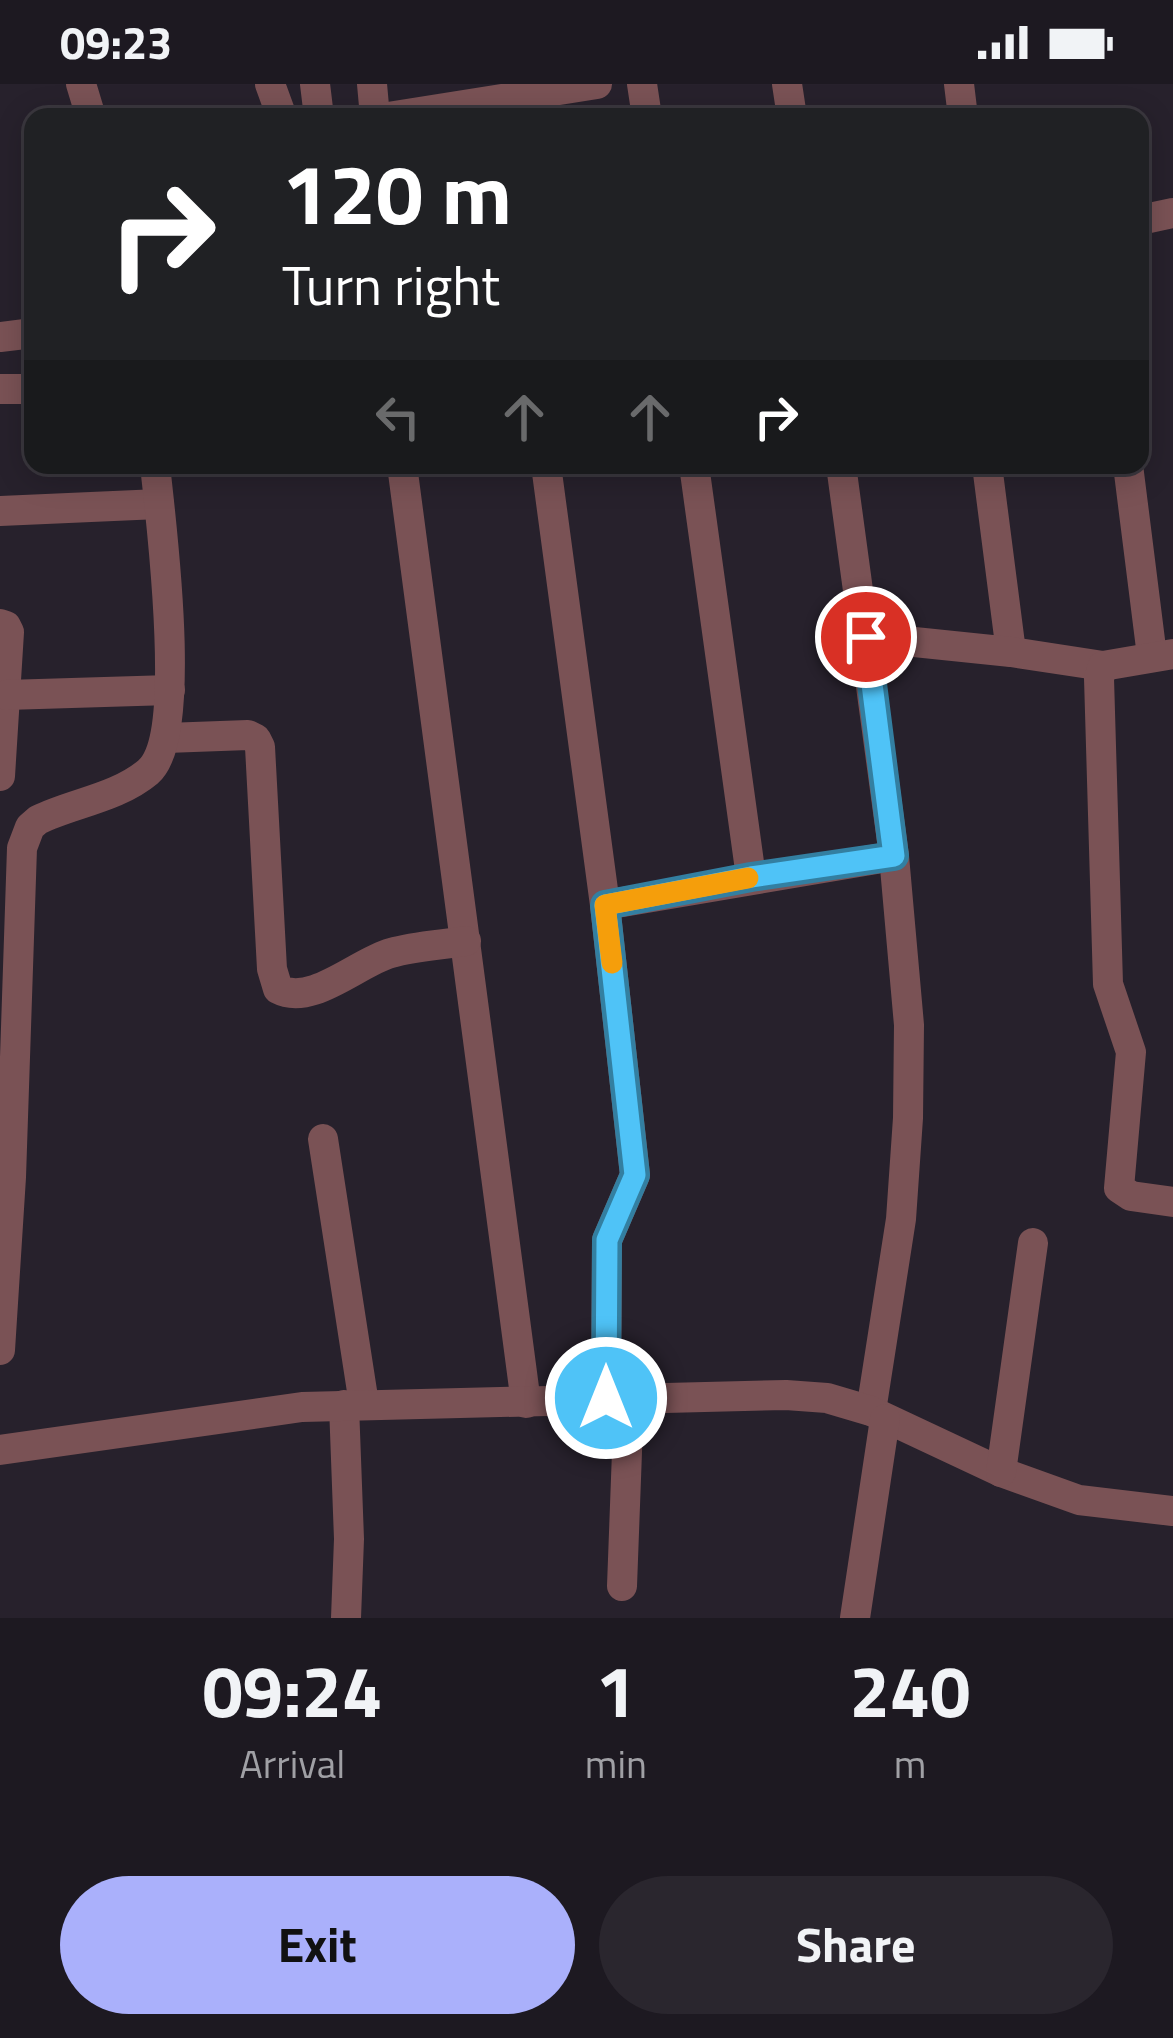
<!DOCTYPE html>
<style>
body{margin:0;font-family:"Titillium Web",sans-serif;background:#2a262e;color:#f1f3f6;height:100vh;display:flex;flex-direction:column;font-size:45px;white-space:nowrap}
*{box-sizing:border-box;margin:0}
p{font-size:39px;color:#a0a0a5}
.icon{flex:none;width:66px;height:66px;fill:none;stroke:currentColor;stroke-width:2;stroke-linecap:round;stroke-linejoin:round}
.map{position:relative;height:1534px;overflow:hidden}
.panel{display:flex;flex-direction:column;background:#1d1921;flex:1}
.panel>*{flex:none}
.guide{position:absolute;left:24px;top:24px;width:1125px;height:366px;border-radius:24px;box-shadow:0 6px 30px #0003,0 0 0 3px #3b383f;background:#202124;color:#fff;overflow:hidden}
.pin{position:absolute;display:grid;place-items:center;width:102px;height:102px;color:#fff;margin:-51px;border:6px solid #fff;border-radius:50%;box-shadow:0 3px 12px #0007}
.me{position:absolute;width:132px;margin:-66px;rotate:0deg;stroke-linejoin:round;filter:drop-shadow(0 0 9px #0008)}
.turn{display:flex;align-items:center;gap:42px;height:252px;padding:0 60px;font-size:54px}
.turn .icon{width:156px;height:156px;stroke-width:2.5}
.turn b{display:block;font-size:84px;line-height:102px}
.lanes{display:flex;align-items:center;height:114px;padding:0 60px;background:#0003;justify-content:center;gap:60px;direction:ltr}
.lanes .off{opacity:.35}
.eta{display:flex;justify-content:space-evenly;align-items:center;height:204px;text-align:center}
.eta b{font-size:72px;font-weight:700;line-height:84px}
.action{display:flex;gap:24px;margin-top:auto;padding:24px 60px}
.action a{flex:1;height:138px;border-radius:72px;background:#aab0fb;color:#111;font-size:48px;font-weight:700;line-height:138px;text-align:center}
.action a+a{background:#2a262e;color:#f1f3f6}
.status{display:flex;justify-content:space-between;align-items:center;height:84px;padding:0 60px;background:#1d1921;direction:ltr}
.status svg{height:33px;fill:currentColor}
.map>svg:first-child{display:block}
.lines{fill:none;stroke-linecap:round;stroke-linejoin:round}
.minor{stroke:#7a5255;stroke-width:30}
.route-casing{stroke:#337fa1;stroke-width:30}
.route{stroke:#4fc3f7;stroke-width:21}
.slow{stroke:#f59e0b;stroke-width:21}
</style>
<div class="status"><b>09:23</b><svg viewBox="0 0 49 12"><path d="M0 12V9h3v3zM5 12V6h3v6zM10 12V3h3v9zM15 12V0h3v12zM26 1h20v11H26zM47 4h2v5h-2z"/></svg></div>
<div class="map">
<svg width="1173" height="1534" viewBox="0 0 1173 1534">
<rect width="100%" height="100%" fill="#27212c"/>
<g class="lines">
<!-- minor -->
<g class="minor">
<polyline points="81,0 91,33"/>
<polyline points="270,0 282,33"/>
<polyline points="315,0 319,33"/>
<polyline points="372,0 375,33"/>
<polyline points="642,0 647,33"/>
<polyline points="787,0 792,33"/>
<polyline points="959,0 963,33"/>
<polyline points="388,33 597,0"/>
<polyline points="1140,136 1173,129"/>
<polyline points="0,253 33,249"/>
<polyline points="0,305 33,305"/>
<polyline points="402,381 526,1319"/>
<polyline points="546,381 605,821 635,1091 607,1156 606,1314"/>
<polyline points="694,381 751,793"/>
<polyline points="841,381 894,772 909,941 908,1034 901,1135 871,1327"/>
<polyline points="987,381 1011,568"/>
<polyline points="1128,381 1152,572"/>
<polyline points="0,427 159,420"/>
<polyline points="0,540 6,542 9,548 0,692"/>
<polyline points="866,553 1011,568 1103,582"/>
<polyline points="1173,570 1103,582 1099,594 1108,900 1131,968 1119,1104 1131,1112 1173,1118"/>
<polyline points="6,611 170,606"/>
<path d="M166,654l82,-3 8,4 4,8 12,222 6,20c34,18 80,-27 113,-36 24,-7 50,-8 75,-12"/>
<polyline points="605,821 894,772"/>
<polyline points="323,1055 364,1320"/>
<path d="M0,1266l11,-173 11,-329 8,-21 8,-7c35,-17 79,-22 110,-48 41,-35 13,-250 7,-307"/>
<polyline points="344,1321 349,1455 346,1534"/>
<polyline points="0,1366 302,1323 786,1311 827,1314 871,1327 1001,1388 1079,1416 1173,1427"/>
<polyline points="1001,1388 1033,1159"/>
<polyline points="622,1502 629,1314"/>
<polyline points="855,1534 885,1335"/>
</g>
</g>
<g class="lines">
<defs>
<polyline id="route" points="606,1314 607,1156 635,1091 605,821 751,793 894,772 866,553"/>
</defs>
<!-- route casing -->
<use href="#route" class="route-casing"/>
<!-- route -->
<use href="#route" class="route"/>
<!-- slow -->
<polyline class="slow" points="612,879 605,821 748,794"/>
</g>
</svg>
<div class="pin" style="left:866px;top:553px;background:#d93025"><svg class="icon" aria-label="arrive" viewBox="0 0 24 24"><path d="M6 21V4h12l-3 4 3 4H6"/></svg></div>
<svg class="me" style="left:606px;top:1314px" viewBox="-20 -20 40 40"><circle r="17" fill="#4fc3f7" stroke="#fff" stroke-width="3"/><path d="M0-11L8 9 0 5-8 9z" fill="#fff"/></svg>
<div class="guide">
<div class="turn"><svg class="icon" aria-label="right" viewBox="0 0 24 24"><path d="M7 20v-9h11M14 6l5 5-5 5"/></svg><div><b>120 m</b>Turn right</div></div>
<div class="lanes"><svg class="icon off" aria-label="left" viewBox="0 0 24 24"><path d="M17 20v-9H6M10 6l-5 5 5 5"/></svg><svg class="icon off" aria-label="ahead" viewBox="0 0 24 24"><path d="M12 20V5M6 11l6-6 6 6"/></svg><svg class="icon off" aria-label="ahead" viewBox="0 0 24 24"><path d="M12 20V5M6 11l6-6 6 6"/></svg><svg class="icon" aria-label="right" viewBox="0 0 24 24"><path d="M7 20v-9h11M14 6l5 5-5 5"/></svg></div>
</div>
</div>
<section class="panel">
<div class="eta">
<div><b>09:24</b><p>Arrival</p></div>
<div><b>1</b><p>min</p></div>
<div><b>240</b><p>m</p></div>
</div>
<div class="action"><a>Exit</a><a>Share</a></div>
</section>
